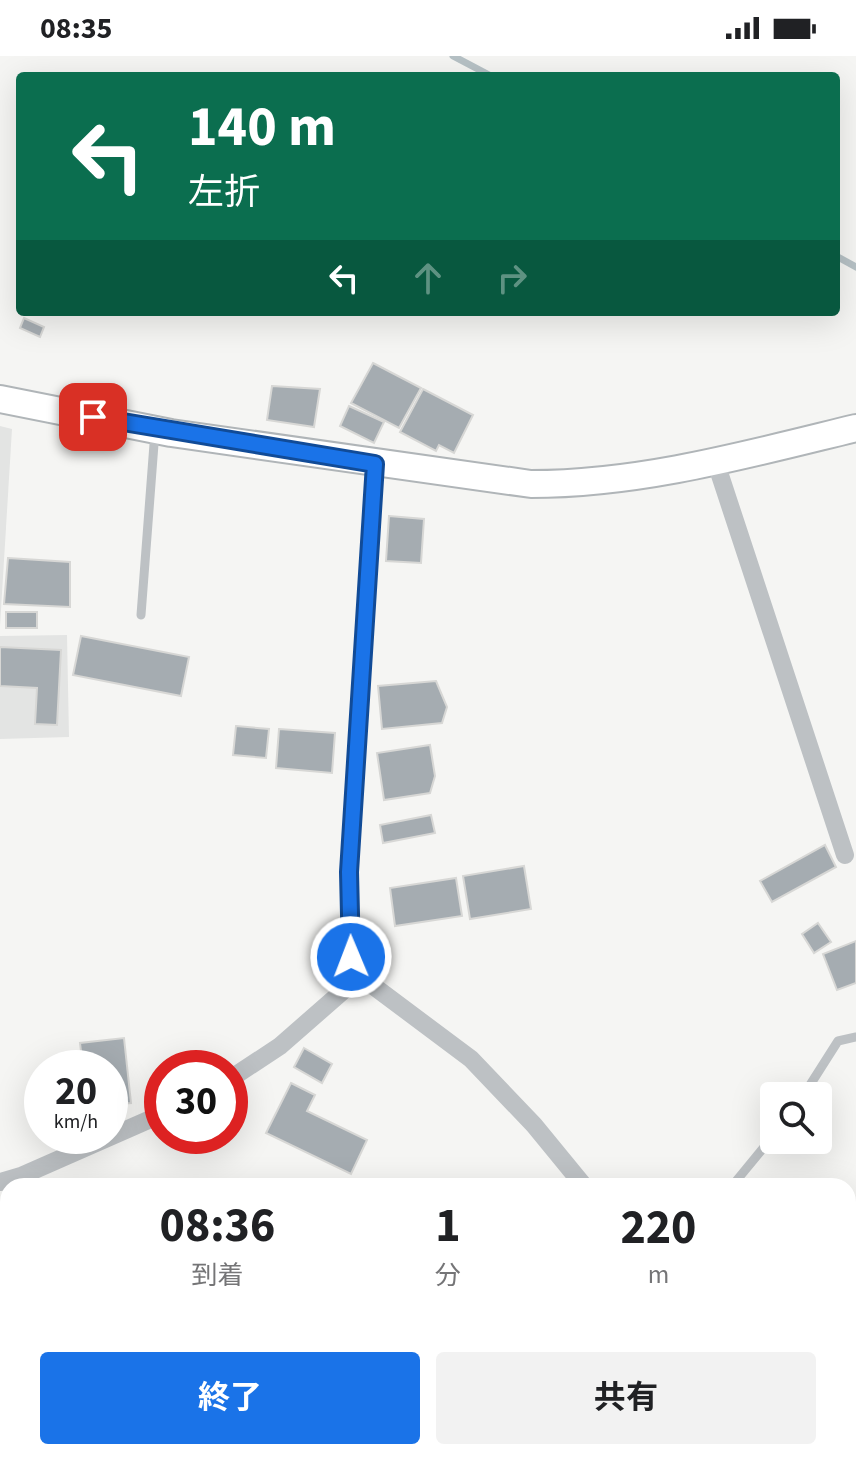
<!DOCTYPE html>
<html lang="ja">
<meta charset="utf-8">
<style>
body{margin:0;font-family:"Source Sans 3","Noto Sans JP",sans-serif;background:#f2f2f2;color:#202124;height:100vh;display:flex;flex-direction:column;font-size:30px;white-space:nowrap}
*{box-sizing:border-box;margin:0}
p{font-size:26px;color:#757577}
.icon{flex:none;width:44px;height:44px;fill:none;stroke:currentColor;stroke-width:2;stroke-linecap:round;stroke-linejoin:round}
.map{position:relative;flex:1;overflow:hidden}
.details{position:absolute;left:0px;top:1122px;width:856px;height:282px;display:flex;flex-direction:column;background:#fff;border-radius:24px 24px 0 0;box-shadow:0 8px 32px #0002}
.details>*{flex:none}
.banner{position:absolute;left:16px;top:16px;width:824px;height:244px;border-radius:8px;box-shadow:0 8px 32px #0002;background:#0b6e4f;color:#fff;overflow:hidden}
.tools{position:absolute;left:760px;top:1026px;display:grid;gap:16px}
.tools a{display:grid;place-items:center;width:72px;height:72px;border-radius:8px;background:#fff;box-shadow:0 8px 32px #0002;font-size:40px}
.speed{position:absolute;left:24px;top:994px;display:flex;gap:16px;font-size:40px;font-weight:700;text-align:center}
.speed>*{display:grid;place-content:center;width:104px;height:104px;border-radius:50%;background:#fff;box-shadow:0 8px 32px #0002;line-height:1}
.speed small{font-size:20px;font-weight:400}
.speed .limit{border:12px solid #d22;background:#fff;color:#111}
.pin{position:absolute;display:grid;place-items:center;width:68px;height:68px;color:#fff;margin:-34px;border-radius:16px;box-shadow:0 4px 12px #0006}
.me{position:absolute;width:88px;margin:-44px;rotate:359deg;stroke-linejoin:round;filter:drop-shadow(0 0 6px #0008)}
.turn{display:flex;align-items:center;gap:28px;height:168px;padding:0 40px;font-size:36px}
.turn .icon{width:104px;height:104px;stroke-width:2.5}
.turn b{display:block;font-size:56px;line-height:68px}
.lanes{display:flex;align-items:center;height:76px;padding:0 40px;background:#0003;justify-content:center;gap:40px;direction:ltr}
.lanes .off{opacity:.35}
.eta{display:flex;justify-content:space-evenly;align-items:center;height:136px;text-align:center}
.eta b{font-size:48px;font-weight:700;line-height:56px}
.primary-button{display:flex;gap:16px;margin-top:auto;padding:16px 40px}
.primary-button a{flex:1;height:92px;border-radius:8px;background:#1a73e8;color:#fff;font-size:32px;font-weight:700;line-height:92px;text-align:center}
.primary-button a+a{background:#f2f2f2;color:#202124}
.status{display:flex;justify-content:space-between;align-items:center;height:56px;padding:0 40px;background:#fff;direction:ltr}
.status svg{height:22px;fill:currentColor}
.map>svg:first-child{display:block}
.built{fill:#e3e4e3}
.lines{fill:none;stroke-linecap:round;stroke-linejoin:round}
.stream{stroke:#b6c1c5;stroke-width:7}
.building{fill:#a5acb1;stroke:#d7d7d5;stroke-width:2}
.secondary-casing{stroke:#b0b5b8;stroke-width:30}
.lane{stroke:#bdc1c4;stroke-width:9}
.street{stroke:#bdc1c4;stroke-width:18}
.secondary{stroke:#fff;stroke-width:26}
.route-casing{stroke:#114b97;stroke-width:20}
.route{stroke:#1a73e8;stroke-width:14}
</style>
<div class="status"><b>08:35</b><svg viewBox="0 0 49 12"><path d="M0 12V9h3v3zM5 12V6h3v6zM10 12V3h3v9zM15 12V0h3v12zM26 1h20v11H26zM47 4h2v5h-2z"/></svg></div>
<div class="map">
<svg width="856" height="1403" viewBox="0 0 856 1403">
<rect width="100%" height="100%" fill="#f5f5f3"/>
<!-- built -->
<g class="built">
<polygon points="0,370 12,373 0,570"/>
<polygon points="67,579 69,681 0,683 0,580"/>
</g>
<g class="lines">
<!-- stream -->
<g class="stream">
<polyline points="453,0 491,20"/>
<polyline points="836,200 856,211"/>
</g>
</g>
<!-- building -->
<g class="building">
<polygon points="24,262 44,271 40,281 20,272"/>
<polygon points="373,307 421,332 399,372 351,347"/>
<polygon points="272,330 320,333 314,371 267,364"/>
<polygon points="423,333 473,359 454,397 439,389 436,395 400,376"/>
<polygon points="349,350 384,366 374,387 340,370"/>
<polygon points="389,460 424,463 421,507 386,505"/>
<polygon points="8,502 70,506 70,551 4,548"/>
<rect x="6" y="556" width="31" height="16"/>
<polygon points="81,580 189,601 181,640 73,619"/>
<polygon points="0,591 61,594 57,669 35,668 37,632 0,630"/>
<polygon points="436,625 447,651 442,667 382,673 378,630"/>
<polygon points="236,670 269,673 266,702 233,699"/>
<polygon points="279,673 335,677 332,717 276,712"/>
<polygon points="430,689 435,720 430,737 384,744 377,697"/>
<polygon points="431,759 435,777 383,787 380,769"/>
<polygon points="825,789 836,811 772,846 760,825"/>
<polygon points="524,810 531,853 470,863 463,820"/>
<polygon points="456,822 462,860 395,870 390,832"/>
<polygon points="818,867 831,886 814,897 802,878"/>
<polygon points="856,885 856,927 837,934 823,898"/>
<polygon points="124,982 131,1047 110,1049 110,1012 83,1012 80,987"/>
<polygon points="304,992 332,1008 322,1027 294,1011"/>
<polygon points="291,1027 315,1039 307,1055 367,1084 351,1118 266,1077"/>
<polygon points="8,1163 8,1197 0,1198 0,1164"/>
</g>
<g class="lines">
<defs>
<path id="secondary" d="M0,343l171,34 360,51c110,0 218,-30 325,-56"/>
</defs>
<!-- secondary casing -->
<use href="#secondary" class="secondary-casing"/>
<!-- lane -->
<g class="lane">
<polyline points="141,559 155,375"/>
<polyline points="803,1040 838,985 856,981"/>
<polyline points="732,1130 774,1079"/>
<polyline points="573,1396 577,1403"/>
</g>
<!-- street -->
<g class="street">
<polyline points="715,404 845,799"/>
<polyline points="375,408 349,816 351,901 360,920 471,1003 534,1069 584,1130"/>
<polyline points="230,1023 280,990 360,920"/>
<polyline points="0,1126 21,1120 162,1058"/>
<polyline points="798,1396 804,1403"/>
<polyline points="397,1403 435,1396"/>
</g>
<!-- secondary -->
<use href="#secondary" class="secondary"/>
</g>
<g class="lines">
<defs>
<polyline id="route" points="93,361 375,408 349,816 351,901"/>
</defs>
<!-- route casing -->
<use href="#route" class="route-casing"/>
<!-- route -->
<use href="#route" class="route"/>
</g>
</svg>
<div class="tools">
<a><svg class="icon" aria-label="search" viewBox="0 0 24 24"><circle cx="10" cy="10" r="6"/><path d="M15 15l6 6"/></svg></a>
</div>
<div class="speed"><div>20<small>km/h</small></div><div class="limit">30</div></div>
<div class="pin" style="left:93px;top:361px;background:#d93025"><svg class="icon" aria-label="arrive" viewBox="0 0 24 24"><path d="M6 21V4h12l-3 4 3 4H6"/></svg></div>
<svg class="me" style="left:351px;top:901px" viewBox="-20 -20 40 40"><circle r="17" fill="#1a73e8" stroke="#fff" stroke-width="3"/><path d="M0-11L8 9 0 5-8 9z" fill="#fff"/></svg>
<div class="banner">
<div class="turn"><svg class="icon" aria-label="left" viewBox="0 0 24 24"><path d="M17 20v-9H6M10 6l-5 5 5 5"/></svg><div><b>140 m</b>左折</div></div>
<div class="lanes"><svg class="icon" aria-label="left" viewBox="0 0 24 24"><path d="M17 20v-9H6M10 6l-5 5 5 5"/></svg><svg class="icon off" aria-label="ahead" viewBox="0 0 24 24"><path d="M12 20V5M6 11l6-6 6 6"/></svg><svg class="icon off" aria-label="right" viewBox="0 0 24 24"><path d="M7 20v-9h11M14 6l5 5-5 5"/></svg></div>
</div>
<section class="details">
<div class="eta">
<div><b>08:36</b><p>到着</p></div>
<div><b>1</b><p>分</p></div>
<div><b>220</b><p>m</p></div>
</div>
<div class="primary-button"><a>終了</a><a>共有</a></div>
</section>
</div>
